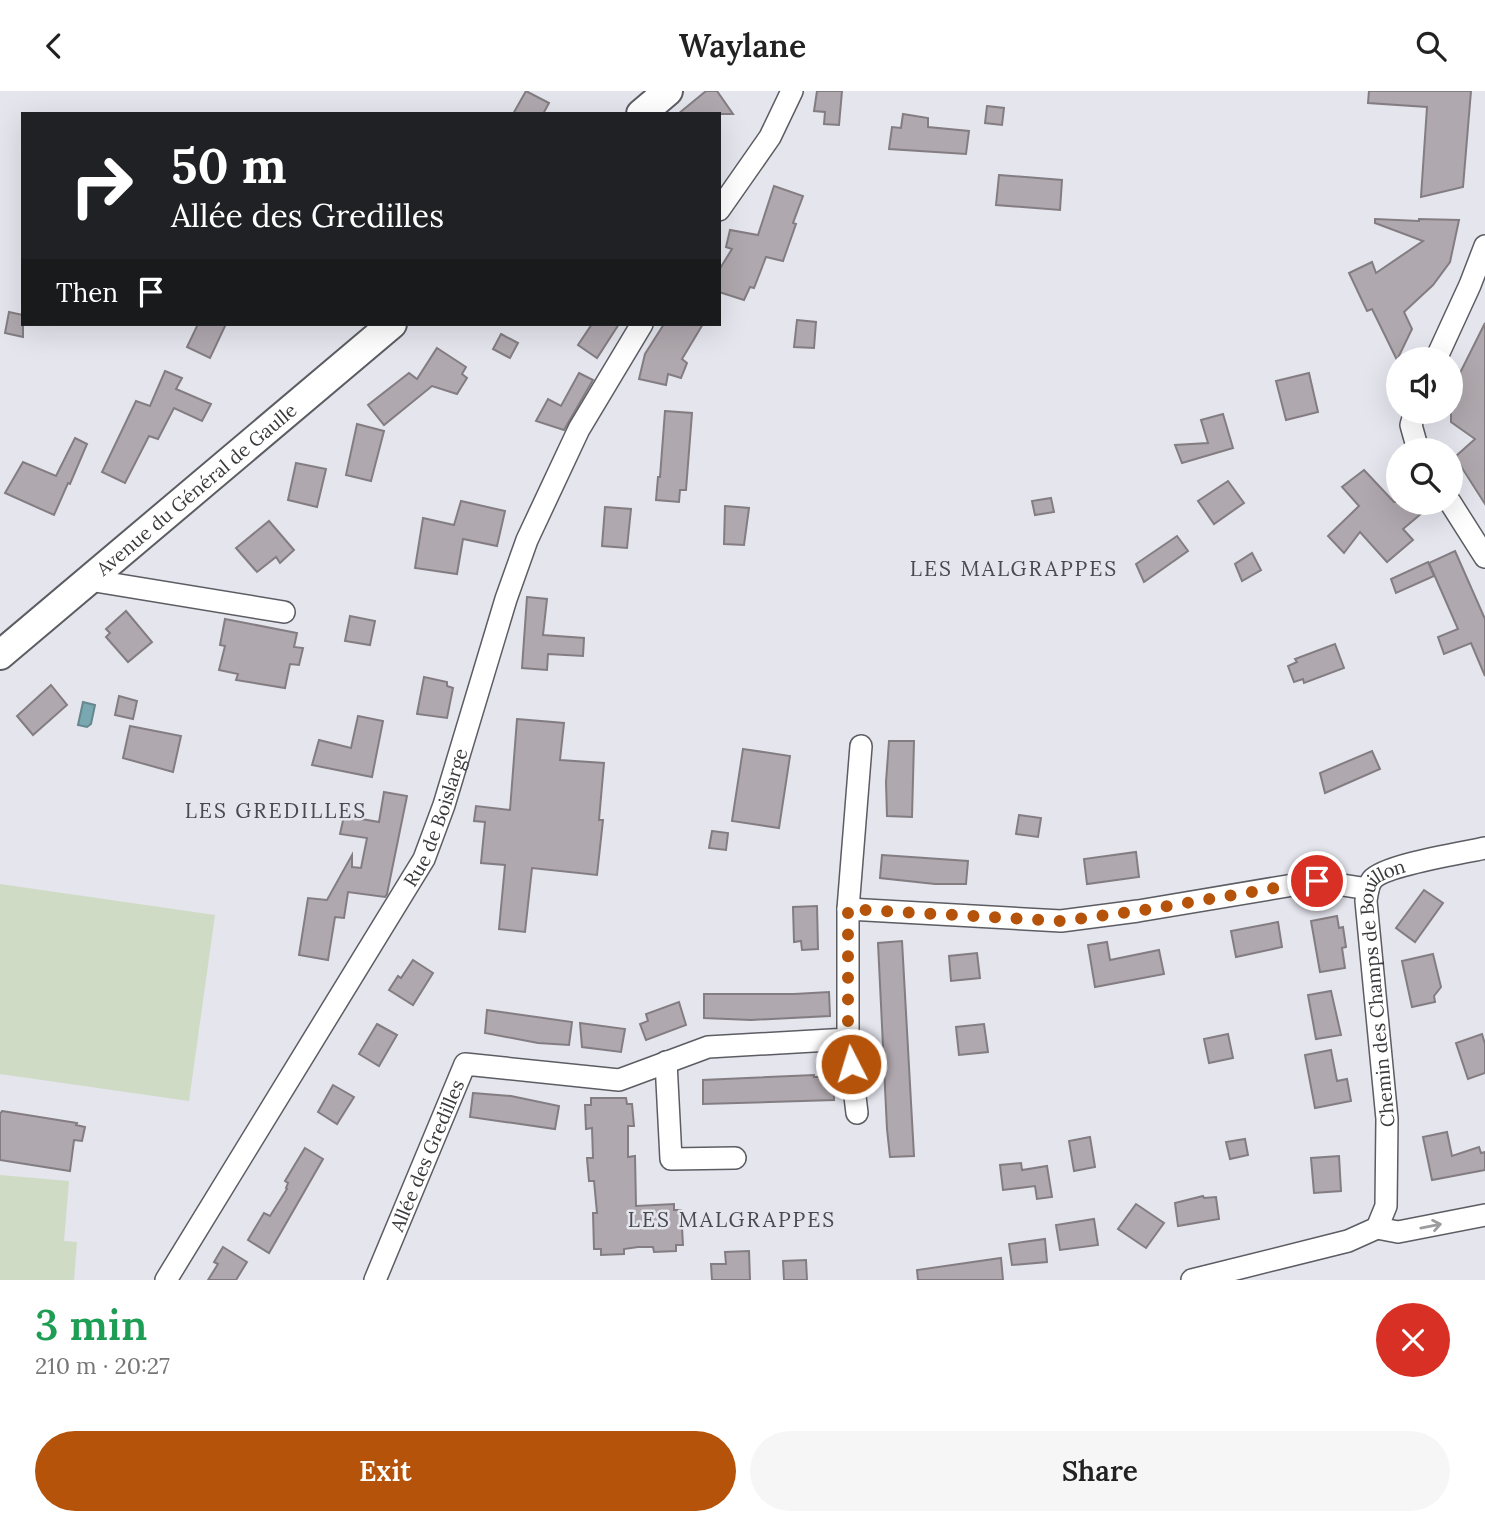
<!DOCTYPE html>
<meta charset="utf-8">
<style>
body{margin:0;font-family:Lora,serif;background:#f6f6f6;color:#222;height:100vh;display:flex;flex-direction:column;font-size:26px;white-space:nowrap}
*{box-sizing:border-box;margin:0}
p{font-size:23px;color:#767676}
.icon{flex:none;width:38px;height:38px;fill:none;stroke:currentColor;stroke-width:2;stroke-linecap:round;stroke-linejoin:round}
.map{position:relative;height:1189px;overflow:hidden}
.details{display:flex;flex-direction:column;background:#fff;flex:1}
.details>*{flex:none}
.top-card{position:absolute;left:21px;top:21px;width:700px;height:214px;border-radius:0px;box-shadow:0 7px 28px #0002;background:#202124;color:#fff;overflow:hidden}
.fabs{position:absolute;left:1386px;top:256px;display:grid;gap:14px}
.fabs a{display:grid;place-items:center;width:77px;height:77px;border-radius:50%;background:#fff;box-shadow:0 7px 28px #0002;font-size:35px}
.pin{position:absolute;display:grid;place-items:center;width:60px;height:60px;color:#fff;margin:-30px;border:4px solid #fff;border-radius:50%;box-shadow:0 2px 7px #0007}
.me{position:absolute;width:77px;margin:-38px;rotate:355deg;stroke-linejoin:round;filter:drop-shadow(0 0 5px #0008)}
.turn{display:flex;align-items:center;gap:24px;height:147px;padding:0 35px;font-size:32px}
.turn .icon{width:91px;height:91px;stroke-width:2.5}
.turn b{display:block;font-size:49px;line-height:60px}
.then{display:flex;align-items:center;height:66px;padding:0 35px;background:#0003;gap:14px;font-size:26px}
.round{display:grid;place-items:center;flex:none;width:74px;height:74px;border-radius:37px;background:#f6f6f6}
.head{display:flex;align-items:center;justify-content:space-between;height:119px;padding:0 35px}
h1{font-size:42px;font-weight:600;line-height:52px;color:#1e9e55}
.action{display:flex;gap:14px;margin-top:auto;padding:14px 35px}
.action a{flex:1;height:80px;border-radius:42px;background:#b45309;color:#fff;font-size:28px;font-weight:600;line-height:80px;text-align:center}
.action a+a{background:#f6f6f6;color:#222}
header{display:flex;justify-content:space-between;align-items:center;height:91px;padding:0 35px;background:#fff;font-size:32px;font-weight:600}
.map>svg:first-child{display:block}
.green{fill:#d0dbc5}
.water{fill:#79a8b0;stroke:#66878e;stroke-width:2}
.building{fill:#afa8ae;stroke:#837d82;stroke-width:2}
.lines{fill:none;stroke-linecap:round;stroke-linejoin:round}
.minor-casing{stroke:#5c5c63;stroke-width:24}
.secondary-casing{stroke:#5c5c63;stroke-width:32}
.minor{stroke:#fff;stroke-width:21}
.secondary{stroke:#fff;stroke-width:28}
.oneway{stroke:#9c9c9e}
.route{stroke:#b45309;stroke-width:12;stroke-dasharray:0 21.6}
.labels{text-anchor:middle;stroke-width:5;stroke-linejoin:round;paint-order:stroke}
.street-label{font-size:19px;fill:#3a3a3d;stroke:#e4e5ed}
.neighbourhood-label{font-size:21px;letter-spacing:2px;fill:#494950;stroke:#e4e5ed}
</style>
<header><svg class="icon" aria-label="back" viewBox="0 0 24 24"><path d="M15 5l-7 7 7 7"/></svg>Waylane<svg class="icon" aria-label="search" viewBox="0 0 24 24"><circle cx="10" cy="10" r="6"/><path d="M15 15l6 6"/></svg></header>
<div class="map">
<svg width="1485" height="1189" viewBox="0 0 1485 1189">
<rect width="100%" height="100%" fill="#e4e5ed"/>
<!-- green -->
<g class="green">
<polygon points="0,793 215,824 189,1010 0,983"/>
<polygon points="0,1084 69,1090 64,1150 77,1151 74,1189 0,1189"/>
</g>
<!-- water -->
<polygon class="water" points="83,611 95,614 91,633 87,636 78,634"/>
<!-- building -->
<g class="building">
<polygon points="526,0 549,12 543,23 513,23"/>
<polygon points="706,0 717,0 733,23 678,23"/>
<polygon points="817,0 842,0 839,34 824,33 825,21 814,20"/>
<polygon points="1369,0 1471,0 1463,96 1421,106 1427,16 1368,12"/>
<polygon points="987,15 1004,17 1002,34 985,32"/>
<polygon points="903,23 928,27 928,36 969,40 966,63 889,58 892,36 901,37"/>
<polygon points="999,84 1062,89 1060,119 996,114"/>
<polygon points="774,95 803,105 793,132 796,133 783,170 766,166 754,197 750,196 744,209 719,201 719,179 732,158 726,156 730,139 758,144"/>
<polygon points="1375,128 1419,130 1419,128 1459,129 1450,171 1433,194 1404,221 1412,238 1397,269 1372,218 1367,220 1349,182 1372,171 1376,182 1423,150 1375,132"/>
<polygon points="9,221 23,224 23,246 5,242"/>
<polygon points="797,229 816,231 814,257 794,256"/>
<polygon points="1485,232 1485,413 1455,366 1475,348 1451,331 1451,300"/>
<polygon points="198,233 226,233 210,267 187,256"/>
<polygon points="592,233 619,233 597,267 578,254"/>
<polygon points="664,233 703,233 682,268 687,272 681,287 668,283 666,294 639,288 645,263"/>
<polygon points="501,243 518,252 510,267 493,258"/>
<polygon points="437,257 466,276 462,283 467,287 457,303 432,295 384,334 368,314 409,282 417,288"/>
<polygon points="165,280 182,287 176,298 211,313 202,330 174,317 158,348 149,345 125,392 102,381 136,310 150,315"/>
<polygon points="579,282 593,289 564,339 536,330 548,308 561,315"/>
<polygon points="1309,282 1318,321 1286,329 1276,290"/>
<polygon points="665,320 692,322 686,399 680,399 679,411 656,409 658,386 660,386"/>
<polygon points="1223,323 1233,357 1182,372 1175,354 1208,352 1201,329"/>
<polygon points="357,333 384,340 371,390 346,384"/>
<polygon points="75,347 87,353 70,393 68,392 54,424 5,402 23,371 56,385"/>
<polygon points="296,372 326,378 317,416 288,409"/>
<polygon points="1364,379 1394,411 1435,411 1403,438 1413,449 1387,471 1360,441 1344,462 1328,445 1359,415 1342,396"/>
<polygon points="1228,390 1244,412 1214,433 1198,410"/>
<polygon points="1051,407 1054,421 1035,424 1032,410"/>
<polygon points="461,410 505,420 497,455 463,448 457,483 415,477 423,427 454,434"/>
<polygon points="725,415 749,417 744,454 724,453"/>
<polygon points="605,416 631,418 627,457 602,455"/>
<polygon points="269,430 294,459 280,472 276,466 257,481 236,457"/>
<polygon points="1177,445 1188,460 1144,491 1136,473"/>
<polygon points="1455,460 1485,528 1485,585 1471,552 1444,563 1438,546 1458,538 1429,472"/>
<polygon points="1252,462 1261,479 1242,490 1235,473"/>
<polygon points="1428,471 1434,485 1396,502 1391,488"/>
<polygon points="527,506 547,508 543,544 584,547 583,565 548,563 547,579 522,577"/>
<polygon points="126,520 152,551 128,571 106,546 110,542 106,538"/>
<polygon points="350,525 375,530 370,554 345,550"/>
<polygon points="225,528 297,542 294,556 303,557 299,574 290,573 285,597 236,589 238,583 219,579 225,555 220,554"/>
<polygon points="1335,553 1344,577 1304,592 1303,588 1294,591 1288,575 1297,571 1295,568"/>
<polygon points="424,586 447,591 447,595 453,597 447,627 417,623"/>
<polygon points="51,594 67,614 33,644 17,625"/>
<polygon points="119,605 137,610 133,628 115,624"/>
<polygon points="358,625 383,630 372,686 312,674 319,649 351,657"/>
<polygon points="517,628 564,632 560,669 604,672 599,729 603,729 597,784 532,777 525,841 499,838 505,774 481,772 485,731 474,730 476,715 510,719"/>
<polygon points="130,635 181,645 173,681 123,667"/>
<polygon points="889,650 914,650 912,726 887,725 886,691"/>
<polygon points="743,658 790,665 779,737 732,730"/>
<polygon points="1372,660 1380,678 1325,702 1320,682"/>
<polygon points="384,701 407,705 387,803 385,806 348,801 344,827 335,826 328,869 299,864 308,807 327,809 352,764 352,776 361,777 367,747 340,743 344,725 379,731"/>
<polygon points="1019,724 1041,727 1038,746 1016,743"/>
<polygon points="712,740 728,742 726,759 709,757"/>
<polygon points="1136,761 1139,786 1087,793 1084,768"/>
<polygon points="882,764 968,770 966,793 935,793 880,787"/>
<polygon points="1424,799 1443,812 1415,851 1396,837"/>
<polygon points="817,815 818,858 802,859 801,850 794,851 793,816"/>
<polygon points="1337,825 1339,837 1343,836 1346,856 1342,857 1345,877 1320,881 1311,830"/>
<polygon points="1278,831 1282,856 1236,866 1231,840"/>
<polygon points="902,850 914,1065 890,1066 887,1038 878,852"/>
<polygon points="1107,851 1110,869 1159,859 1164,883 1095,896 1088,854"/>
<polygon points="977,862 980,887 951,890 949,865"/>
<polygon points="1433,863 1441,896 1434,905 1435,911 1412,916 1402,870"/>
<polygon points="413,869 433,882 413,914 389,899 398,885 401,887"/>
<polygon points="1331,900 1341,944 1316,948 1308,904"/>
<polygon points="829,901 830,925 751,929 704,927 704,903 794,903"/>
<polygon points="679,911 686,934 646,949 640,933 648,930 646,923"/>
<polygon points="487,919 572,931 569,954 538,952 485,942"/>
<polygon points="580,932 625,938 621,961 582,956"/>
<polygon points="377,933 397,944 379,975 359,963"/>
<polygon points="984,933 988,961 959,964 956,936"/>
<polygon points="1228,943 1233,967 1209,972 1204,948"/>
<polygon points="1482,943 1485,953 1485,982 1468,988 1456,952"/>
<polygon points="1331,959 1337,990 1347,988 1351,1010 1315,1017 1305,964"/>
<polygon points="814,984 814,986 833,986 834,1009 703,1013 703,989"/>
<polygon points="333,994 354,1006 337,1033 318,1021"/>
<polygon points="473,1002 511,1005 559,1015 555,1038 470,1026"/>
<polygon points="591,1007 626,1007 627,1013 632,1013 634,1035 628,1035 628,1066 635,1065 636,1115 674,1113 674,1119 681,1119 683,1154 676,1154 676,1160 654,1161 653,1156 638,1156 624,1158 624,1163 601,1164 601,1158 594,1158 593,1122 597,1122 594,1090 589,1090 587,1067 593,1067 592,1037 586,1038 585,1014 591,1014"/>
<polygon points="2,1020 77,1032 76,1034 85,1036 82,1050 74,1049 70,1080 0,1069 0,1023"/>
<polygon points="1447,1041 1452,1065 1479,1056 1481,1062 1485,1061 1485,1079 1432,1089 1423,1046"/>
<polygon points="1090,1046 1095,1076 1074,1080 1069,1050"/>
<polygon points="1245,1048 1248,1064 1230,1068 1226,1051"/>
<polygon points="305,1057 323,1068 269,1162 248,1149 264,1122 270,1125 287,1098 286,1097 288,1092 285,1090"/>
<polygon points="1339,1065 1341,1100 1314,1102 1311,1067"/>
<polygon points="1021,1072 1022,1079 1047,1075 1052,1106 1037,1108 1035,1095 1003,1099 1000,1074"/>
<polygon points="1203,1105 1204,1107 1216,1106 1219,1128 1178,1135 1175,1112"/>
<polygon points="1136,1113 1164,1132 1146,1157 1118,1138"/>
<polygon points="1094,1128 1098,1154 1060,1159 1056,1134"/>
<polygon points="1045,1148 1047,1171 1012,1174 1009,1153"/>
<polygon points="223,1156 247,1171 236,1189 208,1189 218,1173 214,1171"/>
<polygon points="749,1160 750,1189 712,1189 711,1173 726,1173 725,1161"/>
<polygon points="1001,1167 1003,1189 918,1189 917,1179"/>
<polygon points="806,1169 807,1189 784,1189 783,1170"/>
</g>
<g class="lines">
<defs>
<g id="minor">
<polyline points="719,119 770,46 792,0"/>
<polyline points="1436,268 1470,194 1485,155"/>
<polyline points="1415,320 1411,334 1418,359"/>
<polyline points="1450,411 1485,466"/>
<polyline points="89,489 284,521"/>
<polyline points="848,818 861,655"/>
<polyline points="848,948 857,1022"/>
<polyline points="666,971 671,1068 735,1067"/>
<polyline points="1377,1137 1398,1141 1485,1124"/>
<path id="s1" d="M166,1189l258,-421 20,-54 62,-206 21,-59 52,-111 63,-105"/>
<path id="s2" d="M375,1189l90,-216 154,16 89,-33 140,-8v-130l213,12 77,-10 179,-30 51,8"/>
<path id="s3" d="M1192,1189l156,-39 29,-13 9,-22 1,-87 -21,-218c1,-6 2,-16 6,-21 12,-15 91,-27 113,-32"/>
</g>
<g id="secondary">
<polyline points="641,23 668,0"/>
<path id="s4" d="M0,564l392,-331"/>
</g>
</defs>
<!-- minor casing -->
<use href="#minor" class="minor-casing"/>
<!-- secondary casing -->
<use href="#secondary" class="secondary-casing"/>
<!-- minor -->
<use href="#minor" class="minor"/>
<!-- secondary -->
<use href="#secondary" class="secondary"/>
</g>
<!-- one-way arrows -->
<defs><path id="oneway-shaft" d="M-6 0H5M1.5-3L5.5 0L1.5 3" fill="none" stroke-width="1.6" stroke-linecap="round" stroke-linejoin="round" transform="scale(1.75)"/></defs>
<use class="oneway" href="#oneway-shaft" transform="translate(1431 1135) rotate(-11)"/>
<g class="lines">
<!-- route -->
<polyline class="route" points="851,973 848,948 848,818 1061,830 1138,820 1317,790"/>
</g>
<g class="labels">
<!-- street labels -->
<g class="street-label">
<text dy="7" stroke="none"><textPath href="#s4" startOffset="257">Avenue du Général de Gaulle</textPath></text>
<text dy="7" stroke="none"><textPath href="#s1" startOffset="537">Rue de Boislarge</textPath></text>
<text dy="7" stroke="none"><textPath href="#s3" startOffset="438">Chemin des Champs de Bouillon</textPath></text>
<text dy="7" stroke="none"><textPath href="#s2" startOffset="135">Allée des Gredilles</textPath></text>
</g>
<!-- neighbourhood labels -->
<g class="neighbourhood-label">
<text x="1014" y="485">LES MALGRAPPES</text>
<text x="276" y="727">LES GREDILLES</text>
<text x="732" y="1136">LES MALGRAPPES</text>
</g>
</g>
</svg>
<div class="fabs">
<a><svg class="icon" aria-label="sound" viewBox="0 0 24 24"><path d="M4 9h4l5-4v14l-5-4H4zM17 9q2 3 0 6"/></svg></a>
<a><svg class="icon" aria-label="search" viewBox="0 0 24 24"><circle cx="10" cy="10" r="6"/><path d="M15 15l6 6"/></svg></a>
</div>
<div class="pin" style="left:1317px;top:790px;background:#d93025"><svg class="icon" aria-label="arrive" viewBox="0 0 24 24"><path d="M6 21V4h12l-3 4 3 4H6"/></svg></div>
<svg class="me" style="left:851px;top:973px" viewBox="-20 -20 40 40"><circle r="17" fill="#b45309" stroke="#fff" stroke-width="3"/><path d="M0-11L8 9 0 5-8 9z" fill="#fff"/></svg>
<div class="top-card">
<div class="turn"><svg class="icon" aria-label="right" viewBox="0 0 24 24"><path d="M7 20v-9h11M14 6l5 5-5 5"/></svg><div><b>50 m</b>Allée des Gredilles</div></div>
<div class="then">Then<svg class="icon" aria-label="arrive" viewBox="0 0 24 24"><path d="M6 21V4h12l-3 4 3 4H6"/></svg></div>
</div>
</div>
<section class="details">
<div class="head"><div><h1>3 min</h1><p>210 m · 20:27</p></div><a class="round" style="background:#d93025;color:#fff"><svg class="icon" aria-label="close" viewBox="0 0 24 24"><path d="M6 6l12 12M18 6L6 18"/></svg></a></div>
<div class="action"><a>Exit</a><a>Share</a></div>
</section>
